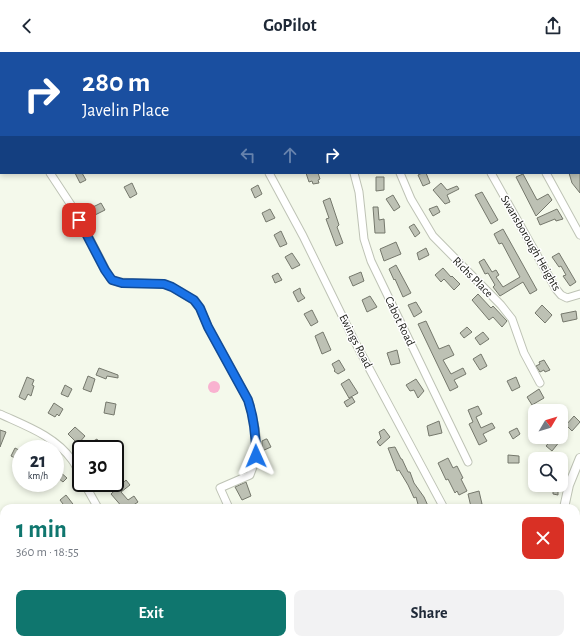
<!DOCTYPE html>
<meta charset="utf-8">
<style>
body{margin:0;font-family:"Alegreya Sans",sans-serif;background:#f2f2f3;color:#1f2937;height:100vh;display:flex;flex-direction:column;font-size:15px;white-space:nowrap}
*{box-sizing:border-box;margin:0}
p{font-size:13px;color:#747a83}
.icon{flex:none;width:22px;height:22px;fill:none;stroke:currentColor;stroke-width:2;stroke-linecap:round;stroke-linejoin:round}
.map{position:relative;flex:1;overflow:hidden}
.panel{position:absolute;left:0px;top:452px;width:580px;height:140px;display:flex;flex-direction:column;background:#fff;border-radius:12px 12px 0 0;box-shadow:0 2px 6px #0003}
.panel>*{flex:none}
.guide{position:absolute;left:0px;top:0px;width:580px;height:122px;box-shadow:0 2px 6px #0003;background:#1a4fa0;color:#fff;overflow:hidden}
.needle{width:26px;rotate:52deg}
.fabs{position:absolute;left:528px;top:352px;display:grid;gap:8px}
.fabs a{display:grid;place-items:center;width:40px;height:40px;border-radius:8px;background:#fff;box-shadow:0 2px 6px #0003;font-size:20px}
.speed{position:absolute;left:12px;top:388px;display:flex;gap:8px;font-size:20px;font-weight:700;text-align:center}
.speed>*{display:grid;place-content:center;width:52px;height:52px;border-radius:50%;background:#fff;box-shadow:0 2px 6px #0003;line-height:1}
.speed small{font-size:10px;font-weight:400}
.speed .limit{border:2px solid #111;border-radius:6px;background:#fff;color:#111}
.pin{position:absolute;display:grid;place-items:center;width:34px;height:34px;color:#fff;margin:-17px;border-radius:8px;box-shadow:0 2px 6px #0006}
.me{position:absolute;width:44px;margin:-22px;rotate:359deg;stroke-linejoin:round;filter:drop-shadow(0 0 3px #0008)}
.turn{display:flex;align-items:center;gap:14px;height:84px;padding:0 16px;font-size:18px}
.turn .icon{width:52px;height:52px;stroke-width:2.5}
.turn b{display:block;font-size:28px;line-height:34px}
.lanes{display:flex;align-items:center;height:38px;padding:0 16px;background:#0003;justify-content:center;gap:20px;direction:ltr}
.lanes .off{opacity:.35}
.round{display:grid;place-items:center;flex:none;width:42px;height:42px;border-radius:8px;background:#f2f2f3}
.overview{display:flex;align-items:center;justify-content:space-between;height:68px;padding:0 16px}
h1{font-size:24px;font-weight:700;line-height:30px;color:#0f766e}
.button{display:flex;gap:8px;margin-top:auto;padding:8px 16px}
.button a{flex:1;height:46px;border-radius:8px;background:#0f766e;color:#fff;font-size:16px;font-weight:700;line-height:46px;text-align:center}
.button a+a{background:#f2f2f3;color:#1f2937}
header{display:flex;justify-content:space-between;align-items:center;height:52px;padding:0 16px;background:#fff;font-size:18px;font-weight:700}
.map>svg:first-child{display:block}
.water{fill:#f9b2d0}
.lines{fill:none;stroke-linecap:round;stroke-linejoin:round}
.stream{stroke:#f9b2d0;stroke-width:2}
.building{fill:#bdc1b4;stroke:#75786c}
.minor-casing{stroke:#bec3b5;stroke-width:9}
.tertiary-casing{stroke:#bec3b5;stroke-width:10}
.primary-casing{stroke:#bec3b5;stroke-width:13}
.path{stroke:#7f8279;stroke-width:1;stroke-dasharray:2 3;stroke-linecap:butt}
.minor{stroke:#fff;stroke-width:7}
.tertiary{stroke:#fff;stroke-width:8}
.primary{stroke:#fff;stroke-width:11}
.route-casing{stroke:#114b97;stroke-width:10}
.route{stroke:#1a73e8;stroke-width:7}
.labels{text-anchor:middle;stroke-width:3;stroke-linejoin:round;paint-order:stroke}
.street-label{font-size:12px;fill:#191a15;stroke:#fff}
</style>
<header><svg class="icon" aria-label="back" viewBox="0 0 24 24"><path d="M15 5l-7 7 7 7"/></svg>GoPilot<svg class="icon" aria-label="share" viewBox="0 0 24 24"><path d="M12 15V3M7 8l5-5 5 5M5 13v7h14v-7"/></svg></header>
<div class="map">
<svg width="580" height="592" viewBox="0 0 580 592">
<rect width="100%" height="100%" fill="#f4f9eb"/>
<!-- water -->
<circle class="water" cx="214" cy="335" r="6"/>
<g class="lines">
<!-- stream -->
<polyline class="stream" points="414,1 415,0"/>
</g>
<!-- building -->
<g class="building">
<polygon points="75,121 82,121 86,128 80,131"/>
<polygon points="306,121 318,121 320,127 318,128 319,131 313,132 312,129 309,130"/>
<polygon points="422,121 426,121 430,131 423,134 418,123"/>
<polygon points="569,121 580,121 580,141 572,131"/>
<polygon points="523,122 537,148 548,142 552,148 536,164 516,125"/>
<polygon points="376,125 384,125 384,138 376,139"/>
<polygon points="132,131 137,142 130,146 124,135"/>
<polygon points="441,131 447,138 457,134 459,137 447,143 450,150 445,152 433,138"/>
<polygon points="258,133 262,142 255,146 251,137"/>
<polygon points="482,140 498,168 491,172 475,143"/>
<polygon points="393,143 400,155 394,159 386,147"/>
<polygon points="330,146 339,173 337,175 343,191 336,194 326,167 329,166 323,149"/>
<polygon points="101,151 105,158 93,164 89,157"/>
<polygon points="437,154 440,160 433,164 429,157"/>
<polygon points="373,155 378,155 379,168 384,167 385,181 375,181"/>
<polygon points="270,157 275,166 266,170 262,161"/>
<polygon points="557,157 563,167 556,169 555,167 540,173 537,166"/>
<polygon points="414,172 420,181 415,185 409,175"/>
<polygon points="503,177 537,238 530,242 523,230 500,244 493,235 495,233 488,221 485,222 479,210 484,207 492,220 496,218 499,223 496,225 503,235 520,225 502,191 499,192 494,182"/>
<polygon points="281,179 287,192 280,195 274,183"/>
<polygon points="396,190 401,202 384,209 380,197"/>
<polygon points="426,196 429,203 419,208 417,201"/>
<polygon points="292,201 300,213 292,217 285,205"/>
<polygon points="559,201 576,230 570,234 563,224 566,223 561,214 559,215 552,205"/>
<polygon points="396,213 411,241 403,245 395,227 394,228 389,217"/>
<polygon points="443,216 451,225 452,224 460,232 454,238 444,227 441,230 435,223"/>
<polygon points="361,220 364,229 353,234 349,225"/>
<polygon points="278,221 282,228 275,231 272,224"/>
<polygon points="300,236 301,241 305,246 298,250 293,240"/>
<polygon points="478,242 491,256 493,254 507,269 502,275 493,265 489,268 472,248"/>
<polygon points="370,244 377,255 367,260 362,248"/>
<polygon points="416,250 422,260 414,265 408,253"/>
<polygon points="542,253 552,263 545,271 535,261"/>
<polygon points="312,258 318,270 311,274 304,262"/>
<polygon points="576,259 577,267 563,270 561,262"/>
<polygon points="426,269 439,297 449,293 454,303 443,308 451,322 463,316 466,322 454,328 458,335 450,339 418,272"/>
<polygon points="467,275 472,280 464,286 460,281"/>
<polygon points="323,280 331,298 322,302 315,284"/>
<polygon points="483,280 489,287 480,293 475,286"/>
<polygon points="397,298 400,311 391,313 387,301"/>
<polygon points="481,302 487,314 480,318 473,307"/>
<polygon points="339,308 345,318 338,322 334,319 335,318 332,312"/>
<polygon points="544,308 550,318 545,320 544,318 540,320 536,314 540,312 539,310"/>
<polygon points="99,316 118,323 118,326 107,324 106,327 96,323"/>
<polygon points="88,324 95,327 91,340 83,337"/>
<polygon points="27,325 34,328 32,333 34,334 31,344 28,342 25,348 19,345"/>
<polygon points="516,325 520,335 512,339 507,329"/>
<polygon points="349,327 358,341 349,346 341,332"/>
<polygon points="416,327 424,339 418,346 414,338 410,339 406,333"/>
<polygon points="65,333 72,337 68,345 61,342"/>
<polygon points="539,337 544,346 532,353 527,345"/>
<polygon points="352,345 355,350 347,355 344,350"/>
<polygon points="106,350 116,352 114,363 104,361"/>
<polygon points="54,351 63,357 59,364 57,362 55,365 48,361"/>
<polygon points="478,354 482,362 476,365 481,376 492,371 495,376 483,382 487,389 479,393 469,372 473,370 468,358"/>
<polygon points="574,364 580,370 572,379 566,373"/>
<polygon points="439,369 442,381 429,384 427,374"/>
<polygon points="75,375 85,384 78,392 68,382"/>
<polygon points="517,376 520,382 513,387 509,380"/>
<polygon points="384,377 390,385 380,394 377,390 381,386 379,380"/>
<polygon points="0,378 6,380 0,395"/>
<polygon points="554,385 560,389 552,399 546,394"/>
<polygon points="97,387 101,394 95,397 91,397 88,392"/>
<polygon points="266,387 267,387 271,395 262,399 262,389"/>
<polygon points="395,395 401,407 402,407 408,420 410,420 414,431 424,445 429,456 419,456 416,445 414,446 408,433 399,418 397,419 388,396"/>
<polygon points="15,396 21,399 21,409 11,404"/>
<polygon points="508,403 519,404 519,411 508,411"/>
<polygon points="448,406 453,416 457,414 463,426 461,427 467,439 459,443 457,439 455,441 448,427 446,428 438,411"/>
<polygon points="55,412 61,416 59,419 67,426 63,430 58,426 55,430"/>
<polygon points="126,428 130,433 121,440 128,448 134,444 138,450 129,456 123,456 111,442"/>
<polygon points="246,430 251,444 242,448 235,435"/>
<polygon points="550,433 558,433 558,443 553,442 553,439 550,439"/>
<polygon points="479,439 482,452 471,455 468,442"/>
<polygon points="66,443 76,456 59,456 63,452 60,448"/>
</g>
<g class="lines">
<defs>
<g id="minor">
<polyline points="209,0 210,1"/>
<polyline points="290,0 290,1"/>
<polyline points="474,0 475,1"/>
<polyline points="570,0 570,1"/>
<polyline points="398,1 398,0"/>
<polyline points="579,15 580,17"/>
<polyline points="0,24 1,26"/>
<path d="M50,121l27,41 33,64 2,2 6,2 46,2 8,3 21,13 7,8 8,19 40,73c5,17 11,39 8,57 -1,6 -4,12 -6,18l-30,13 9,20"/>
<polyline points="269,121 303,184 354,288 444,456"/>
<polyline points="354,121 359,140 364,187 371,209 468,410"/>
<polyline points="400,121 411,147 433,184 501,253 512,267 524,301 540,331"/>
<polyline points="491,121 556,237 561,243 567,246 580,242"/>
<polyline points="546,121 580,183"/>
<path d="M0,362c26,12 55,22 72,46 4,5 6,11 9,17"/>
<polyline points="84,431 98,456"/>
<polyline points="0,531 4,535"/>
<polyline points="576,571 580,571"/>
<polyline points="62,588 66,592"/>
<polyline points="478,588 482,592"/>
<polyline points="133,592 138,588"/>
<polyline points="519,592 530,588"/>
</g>
<g id="tertiary">
<polyline points="564,456 569,433 580,406"/>
<polyline points="576,524 580,541"/>
</g>
<g id="primary">
<polyline points="31,1 32,0"/>
<polyline points="0,18 1,17"/>
</g>
</defs>
<!-- minor casing -->
<use href="#minor" class="minor-casing"/>
<!-- tertiary casing -->
<use href="#tertiary" class="tertiary-casing"/>
<!-- primary casing -->
<use href="#primary" class="primary-casing"/>
<!-- path -->
<g class="path">
<polyline points="576,492 580,491"/>
<polyline points="212,592 217,588"/>
</g>
<!-- minor -->
<use href="#minor" class="minor"/>
<!-- tertiary -->
<use href="#tertiary" class="tertiary"/>
<!-- primary -->
<use href="#primary" class="primary"/>
</g>
<g class="lines">
<defs>
<path id="route" d="M79,168l26,50 7,10 10,3 42,1 8,3 22,13 6,8 8,19 40,73c6,18 8,37 8,56"/>
</defs>
<!-- route casing -->
<use href="#route" class="route-casing"/>
<!-- route -->
<use href="#route" class="route"/>
</g>
<g class="labels">
<!-- street labels -->
<g class="street-label">
<text transform="translate(531 191) rotate(60)" y="4">Swansborough Heights</text>
<text transform="translate(473 225) rotate(45)" y="4">Richs Place</text>
<text transform="translate(400 269) rotate(64)" y="4">Cabot Road</text>
<text transform="translate(356 289) rotate(63)" y="4">Ewings Road</text>
</g>
</g>
</svg>
<div class="fabs">
<a><svg class="needle" viewBox="-14 -14 28 28"><path d="M0-13l5 13h-10z" fill="#e53935"/><path d="M0 13l5-13h-10z" fill="#747a83"/></svg></a>
<a><svg class="icon" aria-label="search" viewBox="0 0 24 24"><circle cx="10" cy="10" r="6"/><path d="M15 15l6 6"/></svg></a>
</div>
<div class="speed"><div>21<small>km/h</small></div><div class="limit">30</div></div>
<div class="pin" style="left:79px;top:168px;background:#d93025"><svg class="icon" aria-label="arrive" viewBox="0 0 24 24"><path d="M6 21V4h12l-3 4 3 4H6"/></svg></div>
<svg class="me" style="left:256px;top:404px" viewBox="-20 -20 40 40"><path d="M0-17L14 15 0 8-14 15z" fill="#1a73e8" stroke="#fff" stroke-width="4"/></svg>
<div class="guide">
<div class="turn"><svg class="icon" aria-label="right" viewBox="0 0 24 24"><path d="M7 20v-9h11M14 6l5 5-5 5"/></svg><div><b>280 m</b>Javelin Place</div></div>
<div class="lanes"><svg class="icon off" aria-label="left" viewBox="0 0 24 24"><path d="M17 20v-9H6M10 6l-5 5 5 5"/></svg><svg class="icon off" aria-label="ahead" viewBox="0 0 24 24"><path d="M12 20V5M6 11l6-6 6 6"/></svg><svg class="icon" aria-label="right" viewBox="0 0 24 24"><path d="M7 20v-9h11M14 6l5 5-5 5"/></svg></div>
</div>
<section class="panel">
<div class="overview"><div><h1>1 min</h1><p>360 m · 18:55</p></div><a class="round" style="background:#d93025;color:#fff"><svg class="icon" aria-label="close" viewBox="0 0 24 24"><path d="M6 6l12 12M18 6L6 18"/></svg></a></div>
<div class="button"><a>Exit</a><a>Share</a></div>
</section>
</div>
